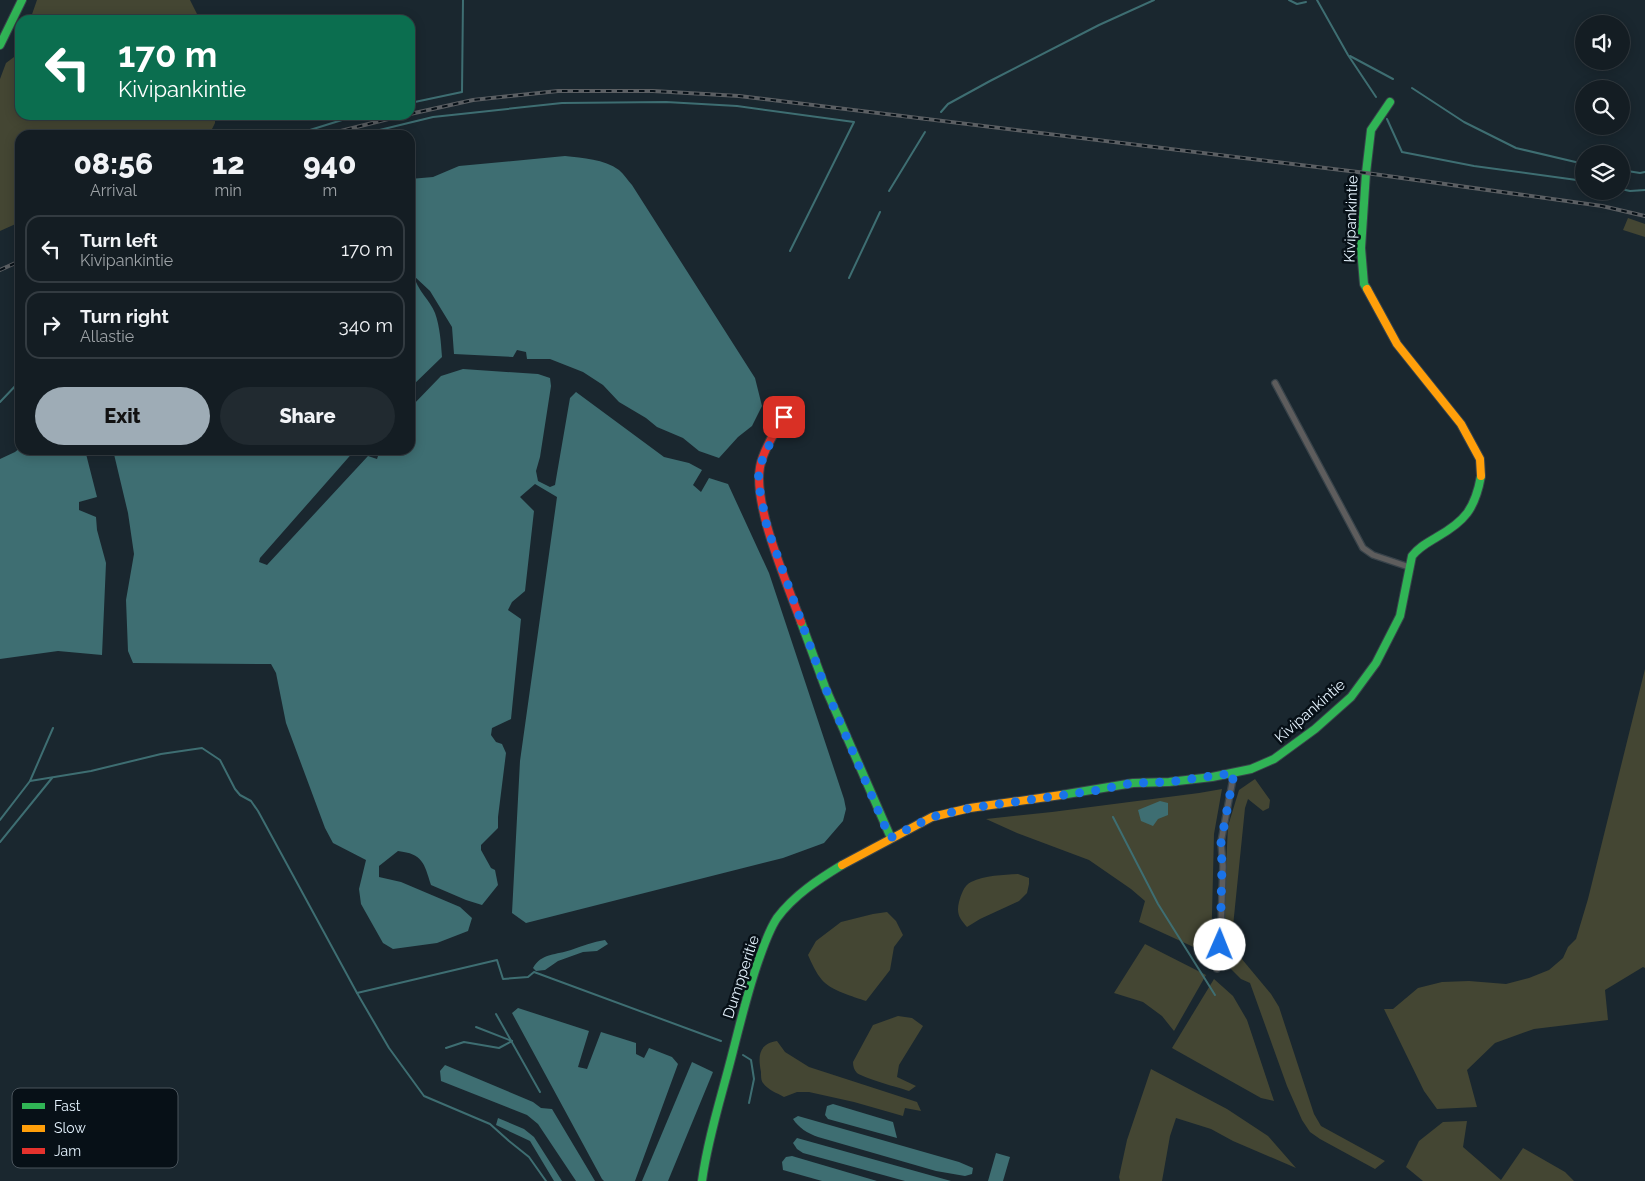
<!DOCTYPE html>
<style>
body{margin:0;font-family:Raleway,sans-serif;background:#212a30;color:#f1f3f6;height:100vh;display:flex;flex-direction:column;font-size:19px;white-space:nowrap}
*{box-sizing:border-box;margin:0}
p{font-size:16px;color:#9da2a6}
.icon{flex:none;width:28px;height:28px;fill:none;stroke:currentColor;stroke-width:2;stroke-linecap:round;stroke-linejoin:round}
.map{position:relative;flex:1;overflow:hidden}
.details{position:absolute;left:15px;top:130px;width:400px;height:325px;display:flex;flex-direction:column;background:#141d23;border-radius:15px;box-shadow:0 2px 12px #0003,0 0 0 1px #333b41}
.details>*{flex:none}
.banner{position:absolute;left:15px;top:15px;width:400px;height:105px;border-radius:15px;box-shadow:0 2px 12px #0003,0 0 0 1px #333b41;background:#0b6e4f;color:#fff;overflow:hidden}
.fabs{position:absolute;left:1575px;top:15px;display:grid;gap:10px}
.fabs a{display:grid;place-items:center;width:55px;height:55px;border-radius:50%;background:#141d23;box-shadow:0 2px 12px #0003,0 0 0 1px #333b41;font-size:25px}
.pin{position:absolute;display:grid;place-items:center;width:42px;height:42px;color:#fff;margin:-21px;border-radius:10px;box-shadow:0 2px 8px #0006}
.me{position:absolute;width:55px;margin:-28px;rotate:1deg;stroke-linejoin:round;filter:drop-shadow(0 0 4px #0008)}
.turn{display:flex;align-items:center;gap:18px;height:105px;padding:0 20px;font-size:22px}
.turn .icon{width:65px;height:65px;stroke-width:2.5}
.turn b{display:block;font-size:35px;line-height:42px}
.eta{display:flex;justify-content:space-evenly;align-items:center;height:85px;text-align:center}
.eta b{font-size:30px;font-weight:800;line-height:35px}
.button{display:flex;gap:10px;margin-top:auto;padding:10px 20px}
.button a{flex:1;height:58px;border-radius:30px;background:#9eacb6;color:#111;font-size:20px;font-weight:800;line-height:58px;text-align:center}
.button a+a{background:#212a30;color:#f1f3f6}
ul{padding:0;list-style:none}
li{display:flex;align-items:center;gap:15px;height:68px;margin:0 10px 8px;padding:0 10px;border:2px solid #333b41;border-radius:15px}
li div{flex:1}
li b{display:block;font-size:19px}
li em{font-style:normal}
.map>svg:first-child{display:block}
.green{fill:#444633}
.water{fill:#3e6e72}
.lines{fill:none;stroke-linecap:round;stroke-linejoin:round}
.stream{stroke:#3e6e72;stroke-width:2}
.street-casing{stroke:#38434a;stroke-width:8}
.fast-casing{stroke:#38434a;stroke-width:10}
.slow-casing{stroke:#38434a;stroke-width:10}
.jam-casing{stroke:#38434a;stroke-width:10}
.street{stroke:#5e5d5d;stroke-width:5.5}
.fast{stroke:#30b455;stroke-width:8}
.slow{stroke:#ff9f0a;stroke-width:8}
.jam{stroke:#e5322d;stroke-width:8}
.rail-casing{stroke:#5b5f63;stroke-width:4}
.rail{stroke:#071017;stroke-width:2;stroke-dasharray:5.5;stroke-linecap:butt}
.route{stroke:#1a73e8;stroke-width:9;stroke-dasharray:0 16.2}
.labels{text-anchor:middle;stroke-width:5;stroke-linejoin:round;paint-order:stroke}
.street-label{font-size:15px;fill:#e5f3fe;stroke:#071017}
.key{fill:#071017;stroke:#4a545c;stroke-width:1}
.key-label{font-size:14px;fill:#e5f3fe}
</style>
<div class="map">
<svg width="1645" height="1181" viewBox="0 0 1645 1181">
<rect width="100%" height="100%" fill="#1a272f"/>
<!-- green -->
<g class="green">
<polygon points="37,0 190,0 200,20 30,20"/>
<polygon points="20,48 20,115 215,115 215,123 209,135 20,135 20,222 0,231 0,79 6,63 18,54"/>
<polygon points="1628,218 1645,224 1645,237 1623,230"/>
<polygon points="1645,669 1645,968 1643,967 1605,990 1608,1020 1534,1029 1495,1043 1467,1070 1477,1107 1437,1109 1424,1091 1384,1009 1393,1009 1418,988 1442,982 1469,981 1506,984 1529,978 1549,970 1563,958 1568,947 1576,939 1588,899"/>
<polygon points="1255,779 1270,800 1269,808 1263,811 1248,799 1245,808 1231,946 1271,994 1279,1007 1314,1114 1321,1126 1385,1161 1375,1169 1320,1139 1310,1132 1302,1120 1287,1086 1250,983 1241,979 1229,967 1224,953 1224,907 1228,826 1239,790"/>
<polygon points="1222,789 1214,834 1211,955 1139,922 1145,901 1131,889 1089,860 1017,833 986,819 1052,812 1199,793"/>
<path d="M1018,874l11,4v6l-2,9 -8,8 -39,18 -13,8c-7,-8 -11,-13 -8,-25 2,-7 5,-17 12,-20 14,-7 32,-7 47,-8z"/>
<path d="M887,912l9,9 7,14 -9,12 -4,23 -24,31c-12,-4 -36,-11 -44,-21 -6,-7 -10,-16 -14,-25l8,-14 25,-19 32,-8z"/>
<polygon points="1145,944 1206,975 1174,1031 1162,1016 1143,1002 1114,993"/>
<polygon points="1214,979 1233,996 1247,1020 1274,1101 1261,1098 1172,1048"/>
<path d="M898,1016l14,2 11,8 -24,39 -2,12 19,9 -7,5c-12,-4 -43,-12 -52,-18 -3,-3 -4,-7 -4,-11l20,-37z"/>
<path d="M777,1041l8,11 24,15 108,35 4,9 -16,-3 -2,8 -49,-14 -45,-10h-12l-13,5c-7,-4 -16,-7 -21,-14 -2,-2 -2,-8 -2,-11 -3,-15 -3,-28 16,-31z"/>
<polygon points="1151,1069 1227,1109 1268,1136 1296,1168 1233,1141 1211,1129 1176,1118 1170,1136 1162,1181 1120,1181 1119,1177 1127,1140"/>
<polygon points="1467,1121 1463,1147 1501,1180 1523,1148 1565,1172 1574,1181 1423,1181 1406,1167 1419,1141 1443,1122"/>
</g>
<!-- water -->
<g class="water">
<path d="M565,156c18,2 39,3 54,14 5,4 9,11 13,15l123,193 7,28 -10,20 -14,11 -19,21 -20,-7 -16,-13 -26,-11 -11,-9 -27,-16 -16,-17 -20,-13 -33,-13h-23l-1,-7 -9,-2 -4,7 -59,-3 -2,-27 -22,-36 -16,-15c3,14 16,24 21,37 5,14 6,30 7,44l-32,31v-209l23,-2 26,-11z"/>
<path d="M463,369l75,5 12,4 1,8 -11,71 -4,14 2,10 12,6 5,-2 15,-87 6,-6 88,65 25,6 13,7 -9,15 8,7 8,-14 19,6 41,89 75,226 2,10 -3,12 -19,22 -41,15 -257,65 -14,-10 8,-152 37,-264 -22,-13 -15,13 14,14 -9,80 -13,11 -4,8 13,9 -10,100 -19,9 -1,7 5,7 6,2 4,9 -8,64v11l-17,17v5l10,18 4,2 3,15 -16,20 -16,-5 -35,-15c-7,-22 -8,-31 -33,-34l-19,15v11l22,5 59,25 12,11 -4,13 -31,12 -44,6 -10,-6 -22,-39 -2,-15 7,-29 -33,-17 -8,-15 -39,-105 -10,-50 -5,-9 -138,-1 -5,-12 -2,-51 8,-46 -6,-41 -15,-63h242l-95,108 -1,4 8,3 101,-109 9,3 3,-9h30v-42l31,-32z"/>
<polygon points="20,448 20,450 85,450 97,497 79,502 79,510 96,517 97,530 106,563 102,655 58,651 0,659 0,459 15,452"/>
<polygon points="1160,801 1168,803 1168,815 1158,819 1153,826 1141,821 1138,810"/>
<path d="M605,940l3,4 -11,7 -14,1 -25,9 -13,9 -9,1 -3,-3c8,-15 24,-13 38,-18 11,-4 22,-8 34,-10z"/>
<polygon points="518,1008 589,1031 578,1067 587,1069 601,1032 636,1043 636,1054 644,1058 649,1048 672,1057 678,1064 635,1181 604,1181 602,1179 512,1013"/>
<polygon points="692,1062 713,1072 668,1181 642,1181"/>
<polygon points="445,1065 533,1102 541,1108 552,1109 595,1181 576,1181 538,1124 527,1115 441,1081 440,1071"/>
<polygon points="833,1104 893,1122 897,1138 828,1119 825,1115 827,1106"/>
<path d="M798,1116l161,46 14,6 -1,6 -7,2 -29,-5 -118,-34c-11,-4 -19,-9 -25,-18z"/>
<polygon points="498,1118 524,1129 534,1137 562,1181 554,1181 530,1141 496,1125"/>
<polygon points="797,1138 951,1181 905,1181 803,1153 797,1149 793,1143"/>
<polygon points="996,1153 1010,1157 1003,1181 988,1181"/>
<polygon points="792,1156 877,1181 822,1181 783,1170 782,1162 786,1157"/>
</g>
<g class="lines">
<!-- stream -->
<g class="stream">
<polyline points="1289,0 1297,4 1306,2"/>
<polyline points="1317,0 1348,55 1376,97"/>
<polyline points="1350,56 1393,79"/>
<polyline points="1412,88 1464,122 1516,148 1584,164"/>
<polyline points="410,103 462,92 463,0"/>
<polyline points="941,112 948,104 990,81 1099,25 1154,0"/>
<polyline points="1387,119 1402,152 1474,166 1584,181"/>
<polyline points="294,135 358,115"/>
<polyline points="359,135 433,117 562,103 666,102 737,106 854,122 790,251"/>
<polyline points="1621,170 1640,173 1645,172"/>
<polyline points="1621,189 1630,191 1645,190"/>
<polyline points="889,191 925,132"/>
<polyline points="849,278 880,212"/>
<polyline points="0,402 20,381"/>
<polyline points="30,781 91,771 161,754 202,748 220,760 235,789 240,795 251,801 258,811 357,993 389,1048 424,1096 490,1124 509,1141 529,1157 546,1181"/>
<polyline points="1113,817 1158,904 1215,995"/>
<polyline points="0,820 30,781 53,728"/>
<polyline points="0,842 52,778"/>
<polyline points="357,993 497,960 503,979 528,977 534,972 721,1041"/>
<polyline points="496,1014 540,1092"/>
<polyline points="476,1027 512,1041"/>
<polyline points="446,1048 464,1042 499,1048 512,1041"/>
<polyline points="743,1055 751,1060 754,1079 749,1103"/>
</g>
<defs>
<g id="street">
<polyline points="1275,383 1363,548 1373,555 1409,567"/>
<polyline points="1217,969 1220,958 1223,866 1221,842 1234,773"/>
</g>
<g id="fast">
<polyline points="0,45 22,0"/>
<polyline points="1367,289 1364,284 1361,248 1366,173 1371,130 1390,102"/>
<polyline points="801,622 825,687 891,838"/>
<path d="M1061,795l72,-12 36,-1 43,-5 39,-8 23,-10 41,-30 36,-32 25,-34 24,-47 12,-60c7,-9 15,-13 25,-19 28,-16 38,-28 44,-61"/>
<path d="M702,1181c6,-44 20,-86 31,-130 8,-31 15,-61 26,-92 5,-14 10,-29 18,-41 17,-23 42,-39 65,-53"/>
</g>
<g id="slow">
<polyline points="1367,289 1397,344 1461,424 1480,459 1481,476"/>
<polyline points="842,865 932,817 970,808 1061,795"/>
</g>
<path id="jam" d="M791,406c-10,15 -28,44 -31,61 -7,39 27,116 41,155"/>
</defs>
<!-- street casing -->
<use href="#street" class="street-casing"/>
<!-- fast casing -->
<use href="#fast" class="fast-casing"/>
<!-- slow casing -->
<use href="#slow" class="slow-casing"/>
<!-- jam casing -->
<use href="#jam" class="jam-casing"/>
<!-- street -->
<use href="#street" class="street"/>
<!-- fast -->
<use href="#fast" class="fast"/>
<!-- slow -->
<use href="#slow" class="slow"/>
<!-- jam -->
<use href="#jam" class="jam"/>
<defs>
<g id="rail">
<polyline points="410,114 473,100 558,91 653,91 739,96 1366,173 1602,206 1645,216"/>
<polyline points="325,135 404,115"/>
<polyline points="0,270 20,261"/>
</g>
</defs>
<!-- rail casing -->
<use href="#rail" class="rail-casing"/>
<!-- rail -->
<use href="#rail" class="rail"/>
</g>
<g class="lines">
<!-- route -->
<polyline class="route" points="784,417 777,428 760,465 758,481 767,527 825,687 890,838 932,817 970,808 1093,791 1133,783 1169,782 1234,773 1221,842 1222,866 1220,945"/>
</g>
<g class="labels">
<!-- street labels -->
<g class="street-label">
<text transform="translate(1351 219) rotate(-88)" y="5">Kivipankintie</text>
<text transform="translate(1310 711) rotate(-41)" y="5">Kivipankintie</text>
<text transform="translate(741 977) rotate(-72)" y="5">Dumpperitie</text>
</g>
</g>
<!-- legend -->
<rect x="12" y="1088" width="166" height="80" rx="8" class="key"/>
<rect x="22" y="1103" width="23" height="6" fill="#30b455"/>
<rect x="22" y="1125" width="23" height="7" fill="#ff9f0a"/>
<rect x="22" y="1148" width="23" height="6" fill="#e5322d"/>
<g class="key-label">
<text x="54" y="1111">Fast</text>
<text x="54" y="1133">Slow</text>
<text x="54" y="1156">Jam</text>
</g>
</svg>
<div class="fabs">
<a><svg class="icon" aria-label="sound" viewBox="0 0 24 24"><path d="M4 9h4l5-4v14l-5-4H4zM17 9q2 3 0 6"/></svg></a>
<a><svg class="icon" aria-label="search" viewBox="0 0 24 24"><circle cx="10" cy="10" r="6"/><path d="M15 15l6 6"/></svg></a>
<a><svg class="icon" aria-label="layers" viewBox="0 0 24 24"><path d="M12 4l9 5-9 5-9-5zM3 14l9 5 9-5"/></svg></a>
</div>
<div class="pin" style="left:784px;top:417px;background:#d93025"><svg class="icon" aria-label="arrive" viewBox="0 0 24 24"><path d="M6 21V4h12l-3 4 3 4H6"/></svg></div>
<svg class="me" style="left:1220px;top:945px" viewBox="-20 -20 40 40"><circle r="19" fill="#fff"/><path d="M0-13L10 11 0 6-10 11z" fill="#1a73e8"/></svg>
<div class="banner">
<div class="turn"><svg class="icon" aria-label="left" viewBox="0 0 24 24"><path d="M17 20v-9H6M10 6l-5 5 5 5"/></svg><div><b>170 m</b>Kivipankintie</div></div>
</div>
<section class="details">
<div class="eta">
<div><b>08:56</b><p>Arrival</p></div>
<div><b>12</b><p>min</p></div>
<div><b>940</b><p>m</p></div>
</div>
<ul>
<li><svg class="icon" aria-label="left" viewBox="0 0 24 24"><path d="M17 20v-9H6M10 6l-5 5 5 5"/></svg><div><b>Turn left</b><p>Kivipankintie</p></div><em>170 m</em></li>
<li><svg class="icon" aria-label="right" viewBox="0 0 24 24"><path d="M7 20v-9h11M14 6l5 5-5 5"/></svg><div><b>Turn right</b><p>Allastie</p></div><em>340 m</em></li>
</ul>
<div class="button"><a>Exit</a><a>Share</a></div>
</section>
</div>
